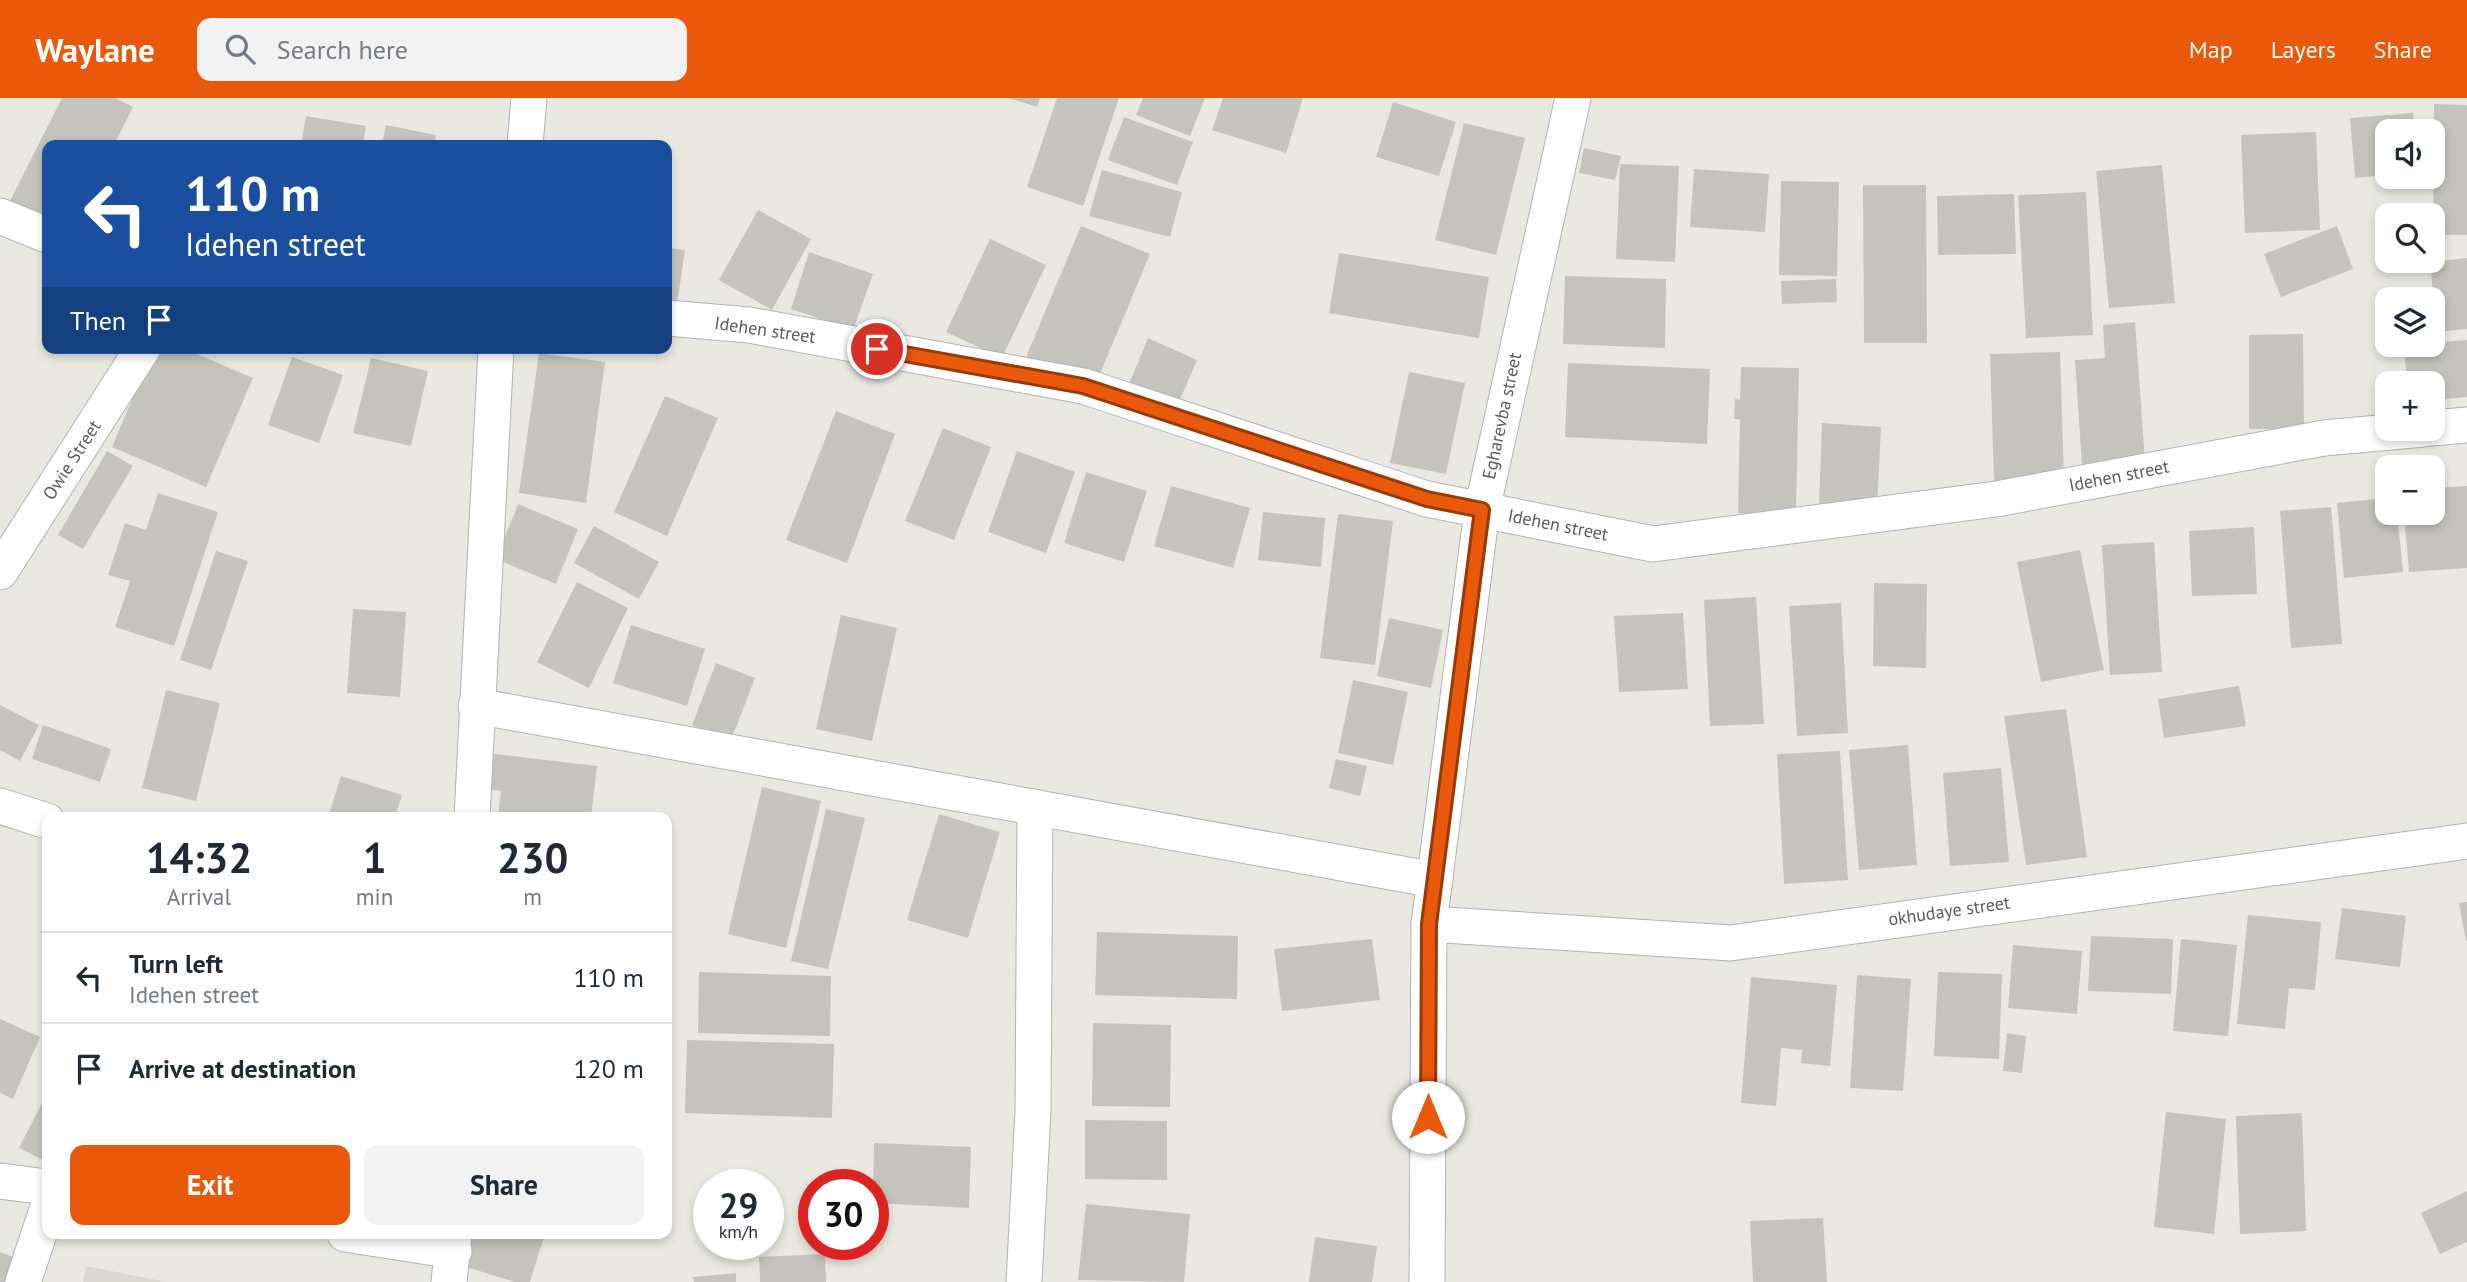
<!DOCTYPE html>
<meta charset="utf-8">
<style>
body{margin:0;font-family:"PT Sans",sans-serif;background:#f2f2f3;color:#1f2937;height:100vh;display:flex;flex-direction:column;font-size:26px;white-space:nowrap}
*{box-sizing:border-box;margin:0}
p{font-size:23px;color:#747a83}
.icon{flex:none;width:38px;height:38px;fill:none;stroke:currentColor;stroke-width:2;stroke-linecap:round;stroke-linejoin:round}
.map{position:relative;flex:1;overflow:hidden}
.sheet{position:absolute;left:42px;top:714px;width:630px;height:427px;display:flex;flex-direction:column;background:#fff;border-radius:14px;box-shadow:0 4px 10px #0003}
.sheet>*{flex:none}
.guide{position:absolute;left:42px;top:42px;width:630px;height:214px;border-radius:14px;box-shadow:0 4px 10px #0003;background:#1a4fa0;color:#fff;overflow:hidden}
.tools{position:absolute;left:2375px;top:21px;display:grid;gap:14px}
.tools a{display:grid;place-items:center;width:70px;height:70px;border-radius:14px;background:#fff;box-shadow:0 4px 10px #0003;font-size:35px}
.speed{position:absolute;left:693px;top:1071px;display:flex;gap:14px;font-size:35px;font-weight:700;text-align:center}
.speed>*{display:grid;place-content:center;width:91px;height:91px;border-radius:50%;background:#fff;box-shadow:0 4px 10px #0003;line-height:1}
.speed small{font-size:18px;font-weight:400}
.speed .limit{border:10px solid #d22;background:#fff;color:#111}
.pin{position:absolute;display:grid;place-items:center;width:60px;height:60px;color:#fff;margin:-30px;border:4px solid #fff;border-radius:50%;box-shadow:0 2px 7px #0007}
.me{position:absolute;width:77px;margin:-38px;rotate:0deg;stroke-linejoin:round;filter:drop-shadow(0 0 5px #0008)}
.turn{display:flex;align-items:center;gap:24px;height:147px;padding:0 28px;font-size:32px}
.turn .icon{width:91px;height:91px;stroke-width:2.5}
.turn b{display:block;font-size:49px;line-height:60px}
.then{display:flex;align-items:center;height:66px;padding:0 28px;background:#0003;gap:14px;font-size:26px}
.eta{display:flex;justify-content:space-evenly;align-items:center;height:119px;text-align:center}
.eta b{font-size:42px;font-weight:800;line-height:49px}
.action{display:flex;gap:14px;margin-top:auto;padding:14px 28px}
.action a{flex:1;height:80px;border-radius:14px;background:#ea580c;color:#fff;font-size:28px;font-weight:800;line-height:80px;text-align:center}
.action a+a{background:#f2f2f3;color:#1f2937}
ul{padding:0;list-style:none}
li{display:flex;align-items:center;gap:21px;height:91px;padding:0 28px;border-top:2px solid #e0e1e3}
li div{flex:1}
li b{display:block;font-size:26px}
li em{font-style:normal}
header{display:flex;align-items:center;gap:42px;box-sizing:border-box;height:98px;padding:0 35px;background:#ea580c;color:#fff}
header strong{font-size:33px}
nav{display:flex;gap:38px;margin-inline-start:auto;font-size:24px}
.search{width:490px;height:63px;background:#f2f2f3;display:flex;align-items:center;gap:18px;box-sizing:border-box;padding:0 24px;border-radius:14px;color:#747a83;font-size:26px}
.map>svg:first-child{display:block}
.education{fill:#dad9cf}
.building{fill:#c5c3bd}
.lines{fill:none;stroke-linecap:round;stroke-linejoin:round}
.minor-casing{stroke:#b1b2b7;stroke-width:37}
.minor{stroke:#fff;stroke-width:35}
.route-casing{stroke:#983908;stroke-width:18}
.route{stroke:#ea580c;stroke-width:12}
.labels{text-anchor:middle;stroke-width:5;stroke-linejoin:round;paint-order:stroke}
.street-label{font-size:18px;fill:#595b5f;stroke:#fff}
</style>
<header>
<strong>Waylane</strong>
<div class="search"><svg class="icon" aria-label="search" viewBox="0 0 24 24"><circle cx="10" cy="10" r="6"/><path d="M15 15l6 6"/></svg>Search here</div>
<nav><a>Map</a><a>Layers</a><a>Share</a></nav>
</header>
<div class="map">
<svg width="2467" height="1184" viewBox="0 0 2467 1184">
<rect width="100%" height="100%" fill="#eae9e1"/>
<!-- education -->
<polygon class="education" points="86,1168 167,1184 83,1184"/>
<!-- building -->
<g class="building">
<polygon points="62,0 115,0 133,9 114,47 47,47 47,126 8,107"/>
<polygon points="1009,0 1040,0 1037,9"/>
<polygon points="1057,0 1119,0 1083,108 1027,89"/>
<polygon points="1143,0 1205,0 1190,38 1136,17"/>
<polygon points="1223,0 1303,0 1286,55 1212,32"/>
<polygon points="1393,4 1456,24 1439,78 1376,59"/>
<polygon points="2434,6 2467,7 2467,137 2433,137"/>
<polygon points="2413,15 2415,33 2387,33 2387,77 2355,80 2350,20"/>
<polygon points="306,18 366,28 363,47 301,47"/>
<polygon points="1124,19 1193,44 1177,87 1108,62"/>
<polygon points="1464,25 1525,40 1496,157 1435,142"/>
<polygon points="386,27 436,37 434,47 382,47"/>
<polygon points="2316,34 2320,132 2245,135 2241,37"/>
<polygon points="1584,50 1621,58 1615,82 1579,75"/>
<polygon points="1620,66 1679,68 1675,164 1616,161"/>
<polygon points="2162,67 2175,205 2109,210 2096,73"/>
<polygon points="1694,71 1769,76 1765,134 1690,129"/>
<polygon points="1102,72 1182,94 1170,139 1089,118"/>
<polygon points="1781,83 1839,84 1837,178 1779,177"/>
<polygon points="1863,87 1926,87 1927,245 1864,245"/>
<polygon points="2086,94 2093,237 2026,240 2018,97"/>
<polygon points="2014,96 2016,156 1938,157 1937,98"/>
<polygon points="758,112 811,141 772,212 719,182"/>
<polygon points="1081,128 1150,156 1095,288 1026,259"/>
<polygon points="2337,128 2353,171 2281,199 2264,156"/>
<polygon points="990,141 1046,167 1002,260 946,234"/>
<polygon points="667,150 685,152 677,206 667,204"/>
<polygon points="809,154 873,176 853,232 791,211"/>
<polygon points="1339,155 1489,179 1479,240 1329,215"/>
<polygon points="2467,160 2467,231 2437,234 2430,164"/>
<polygon points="1565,178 1666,181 1665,250 1563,246"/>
<polygon points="1836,181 1837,204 1782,206 1781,183"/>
<polygon points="2135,224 2145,363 2082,367 2075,262 2105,260 2103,227"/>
<polygon points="2303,236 2304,331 2249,331 2249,237"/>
<polygon points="1148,240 1197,262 1172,320 1123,300"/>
<polygon points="2467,242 2467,299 2432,302 2432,285 2407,285 2404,247"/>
<polygon points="154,250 183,250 253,280 206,389 112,349"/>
<polygon points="2060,254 2064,381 1994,383 1990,256"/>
<polygon points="539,255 605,264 586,405 519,395"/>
<polygon points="292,259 343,277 319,345 268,327"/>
<polygon points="371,260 428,273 411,348 353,335"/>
<polygon points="1568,265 1710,271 1707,346 1565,339"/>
<polygon points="1741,269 1799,270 1796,416 1738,415 1740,321 1734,321 1735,301 1740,302"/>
<polygon points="1409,274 1465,285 1446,376 1390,365"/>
<polygon points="665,298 718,320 667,438 614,414"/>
<polygon points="836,313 895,336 847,465 786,442"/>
<polygon points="1822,325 1881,329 1877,411 1819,408"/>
<polygon points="943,330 991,349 954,442 905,423"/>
<polygon points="107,353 133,368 83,451 58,437"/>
<polygon points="1017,353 1075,374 1046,455 988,434"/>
<polygon points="1086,374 1147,393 1124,464 1064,445"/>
<polygon points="1171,388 1250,410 1233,470 1154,448"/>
<polygon points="2467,388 2467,470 2409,474 2404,415 2432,415 2432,390"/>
<polygon points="158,395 218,414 174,548 115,529 130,483 108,477 125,425 146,432"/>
<polygon points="2387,400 2387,415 2397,415 2403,474 2344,480 2337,405"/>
<polygon points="518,406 578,431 556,486 496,461"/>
<polygon points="2331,409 2342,546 2291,550 2280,413"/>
<polygon points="1263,414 1325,420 1321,469 1258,462"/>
<polygon points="1338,416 1393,423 1375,567 1320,560"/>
<polygon points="594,428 659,464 639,501 574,465"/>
<polygon points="2254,429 2257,496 2192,498 2189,433"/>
<polygon points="2154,444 2162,574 2110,577 2102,447"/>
<polygon points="2080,452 2104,572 2041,584 2017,464"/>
<polygon points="216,453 248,463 211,572 180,562"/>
<polygon points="577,484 628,510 589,590 537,564"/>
<polygon points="1874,485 1927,486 1926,570 1873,568"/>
<polygon points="1756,499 1764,626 1710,628 1704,502"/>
<polygon points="1841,505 1848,635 1797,638 1789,508"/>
<polygon points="353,511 406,514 400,599 347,595"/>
<polygon points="1683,515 1688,591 1619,594 1614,518"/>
<polygon points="841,517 897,530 872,643 816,631"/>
<polygon points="1389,520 1443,532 1431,590 1377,578"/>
<polygon points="631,527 705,551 687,608 613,585"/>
<polygon points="716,565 755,580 731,642 692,627"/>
<polygon points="1353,582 1408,594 1393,667 1338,655"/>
<polygon points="2239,588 2246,628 2164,640 2158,601"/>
<polygon points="166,592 220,605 196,703 142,690"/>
<polygon points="0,607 39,627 20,663 0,652"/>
<polygon points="2066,611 2087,759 2026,767 2004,618"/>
<polygon points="43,627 111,651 100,684 32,661"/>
<polygon points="1908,647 1917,767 1859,772 1849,652"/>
<polygon points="1840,653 1848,782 1784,786 1777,656"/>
<polygon points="486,655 597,668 591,719 498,719 501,693 482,691"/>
<polygon points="1336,661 1367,668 1360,698 1329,690"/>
<polygon points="2001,670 2009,764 1950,768 1943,675"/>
<polygon points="341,678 402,697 395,719 328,719"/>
<polygon points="762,689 821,703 786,850 728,836"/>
<polygon points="826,711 865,720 828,871 791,863"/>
<polygon points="939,716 1000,734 968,840 907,822"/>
<polygon points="2467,804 2467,843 2466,843 2459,805"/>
<polygon points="2342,810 2406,818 2400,869 2335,861"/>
<polygon points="2248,817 2321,824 2315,892 2289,890 2285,931 2237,926"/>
<polygon points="1097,834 1238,838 1237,901 1095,897"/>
<polygon points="2091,838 2173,841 2171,896 2088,893"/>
<polygon points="1372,841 1380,902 1282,913 1274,851"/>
<polygon points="2181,841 2237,847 2228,938 2173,933"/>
<polygon points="2013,847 2082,853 2077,916 2008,910"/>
<polygon points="699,874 831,878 830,938 698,935"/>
<polygon points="1938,874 2002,876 1999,961 1934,958"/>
<polygon points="1857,877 1911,881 1903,993 1850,990"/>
<polygon points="1751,879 1837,887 1830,968 1801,965 1802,952 1781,950 1776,1008 1741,1005"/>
<polygon points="0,921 40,939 13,1001 0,995"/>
<polygon points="1093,925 1171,927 1170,1009 1092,1008"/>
<polygon points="2007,935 2026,938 2022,975 2003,973"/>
<polygon points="687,942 834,946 832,1020 685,1015"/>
<polygon points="47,995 47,1064 19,1050"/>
<polygon points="2166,1014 2226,1021 2214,1136 2154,1129"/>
<polygon points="2302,1015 2306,1133 2240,1136 2236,1018"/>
<polygon points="1085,1022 1167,1023 1167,1082 1085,1081"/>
<polygon points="874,1045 971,1049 969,1110 873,1105"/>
<polygon points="2467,1093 2467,1144 2440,1156 2421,1115"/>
<polygon points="1086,1106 1190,1116 1184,1184 1078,1182"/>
<polygon points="1823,1120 1827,1184 1753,1184 1750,1123"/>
<polygon points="473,1136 545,1136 530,1184 515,1184 463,1168"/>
<polygon points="1315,1139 1377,1148 1372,1184 1309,1184"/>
<polygon points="0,1154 23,1163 16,1184 0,1184"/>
<polygon points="825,1156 826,1184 760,1184 759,1159"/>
<polygon points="736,1175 736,1184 694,1184 693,1179"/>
</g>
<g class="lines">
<defs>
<g id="minor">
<polyline points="525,47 529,0"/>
<polyline points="0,118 47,137"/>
<polyline points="667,220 749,227 1083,288 1427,401 1653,446 1996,401 2324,340 2424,331"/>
<polyline points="2432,330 2467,327"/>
<polyline points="0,474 143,250"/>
<polyline points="476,608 1435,782"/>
<polyline points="0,708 47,723"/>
<polyline points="472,719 496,250"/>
<polyline points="1429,826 1731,845 2467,743"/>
<polyline points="0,1083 47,1089"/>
<polyline points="345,1136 454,1153"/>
<polyline points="23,1184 47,1112"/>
<polyline points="449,1184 454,1136"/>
<polyline points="1024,1184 1033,1013 1035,709"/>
<polyline points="1427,1184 1429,826 1482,412 1573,0"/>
</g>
</defs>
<!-- minor casing -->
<use href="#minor" class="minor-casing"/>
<!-- minor -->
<use href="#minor" class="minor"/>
</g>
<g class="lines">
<defs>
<polyline id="route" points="877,251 1083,288 1427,401 1482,412 1429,826 1428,1019"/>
</defs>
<!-- route casing -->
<use href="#route" class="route-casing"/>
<!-- route -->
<use href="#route" class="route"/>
</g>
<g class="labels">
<!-- street labels -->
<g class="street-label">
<text transform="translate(765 232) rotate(8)" y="6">Idehen street</text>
<text transform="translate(1502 318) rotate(-78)" y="6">Egharevba street</text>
<text transform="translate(72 362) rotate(-57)" y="6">Owie Street</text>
<text transform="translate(2119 378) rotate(-11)" y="6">Idehen street</text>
<text transform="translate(1558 427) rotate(11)" y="6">Idehen street</text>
<text transform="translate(1949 813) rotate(-8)" y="6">okhudaye street</text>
</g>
</g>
</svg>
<div class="tools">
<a><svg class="icon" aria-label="sound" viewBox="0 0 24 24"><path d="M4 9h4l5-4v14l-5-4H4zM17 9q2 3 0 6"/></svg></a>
<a><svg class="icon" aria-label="search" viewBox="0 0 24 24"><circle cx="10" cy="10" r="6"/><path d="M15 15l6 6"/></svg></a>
<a><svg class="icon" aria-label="layers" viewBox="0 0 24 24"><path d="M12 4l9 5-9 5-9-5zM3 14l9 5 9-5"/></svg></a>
<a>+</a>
<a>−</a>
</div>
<div class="speed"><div>29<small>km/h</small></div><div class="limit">30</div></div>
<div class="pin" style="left:877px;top:251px;background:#d93025"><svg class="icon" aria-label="arrive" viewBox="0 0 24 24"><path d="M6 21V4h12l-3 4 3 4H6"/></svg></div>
<svg class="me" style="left:1428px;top:1019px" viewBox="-20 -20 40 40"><circle r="19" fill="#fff"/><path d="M0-13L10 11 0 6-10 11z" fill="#ea580c"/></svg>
<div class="guide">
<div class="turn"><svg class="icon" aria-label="left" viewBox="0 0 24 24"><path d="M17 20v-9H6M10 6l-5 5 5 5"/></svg><div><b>110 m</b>Idehen street</div></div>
<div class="then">Then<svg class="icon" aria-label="arrive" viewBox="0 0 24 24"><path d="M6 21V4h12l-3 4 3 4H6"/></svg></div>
</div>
<section class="sheet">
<div class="eta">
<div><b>14:32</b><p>Arrival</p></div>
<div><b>1</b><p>min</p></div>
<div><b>230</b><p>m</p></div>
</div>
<ul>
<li><svg class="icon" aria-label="left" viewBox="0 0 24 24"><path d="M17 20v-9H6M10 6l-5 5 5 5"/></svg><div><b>Turn left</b><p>Idehen street</p></div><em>110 m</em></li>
<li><svg class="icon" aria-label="arrive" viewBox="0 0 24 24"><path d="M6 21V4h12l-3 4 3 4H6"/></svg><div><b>Arrive at destination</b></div><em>120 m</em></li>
</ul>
<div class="action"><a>Exit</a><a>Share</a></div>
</section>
</div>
